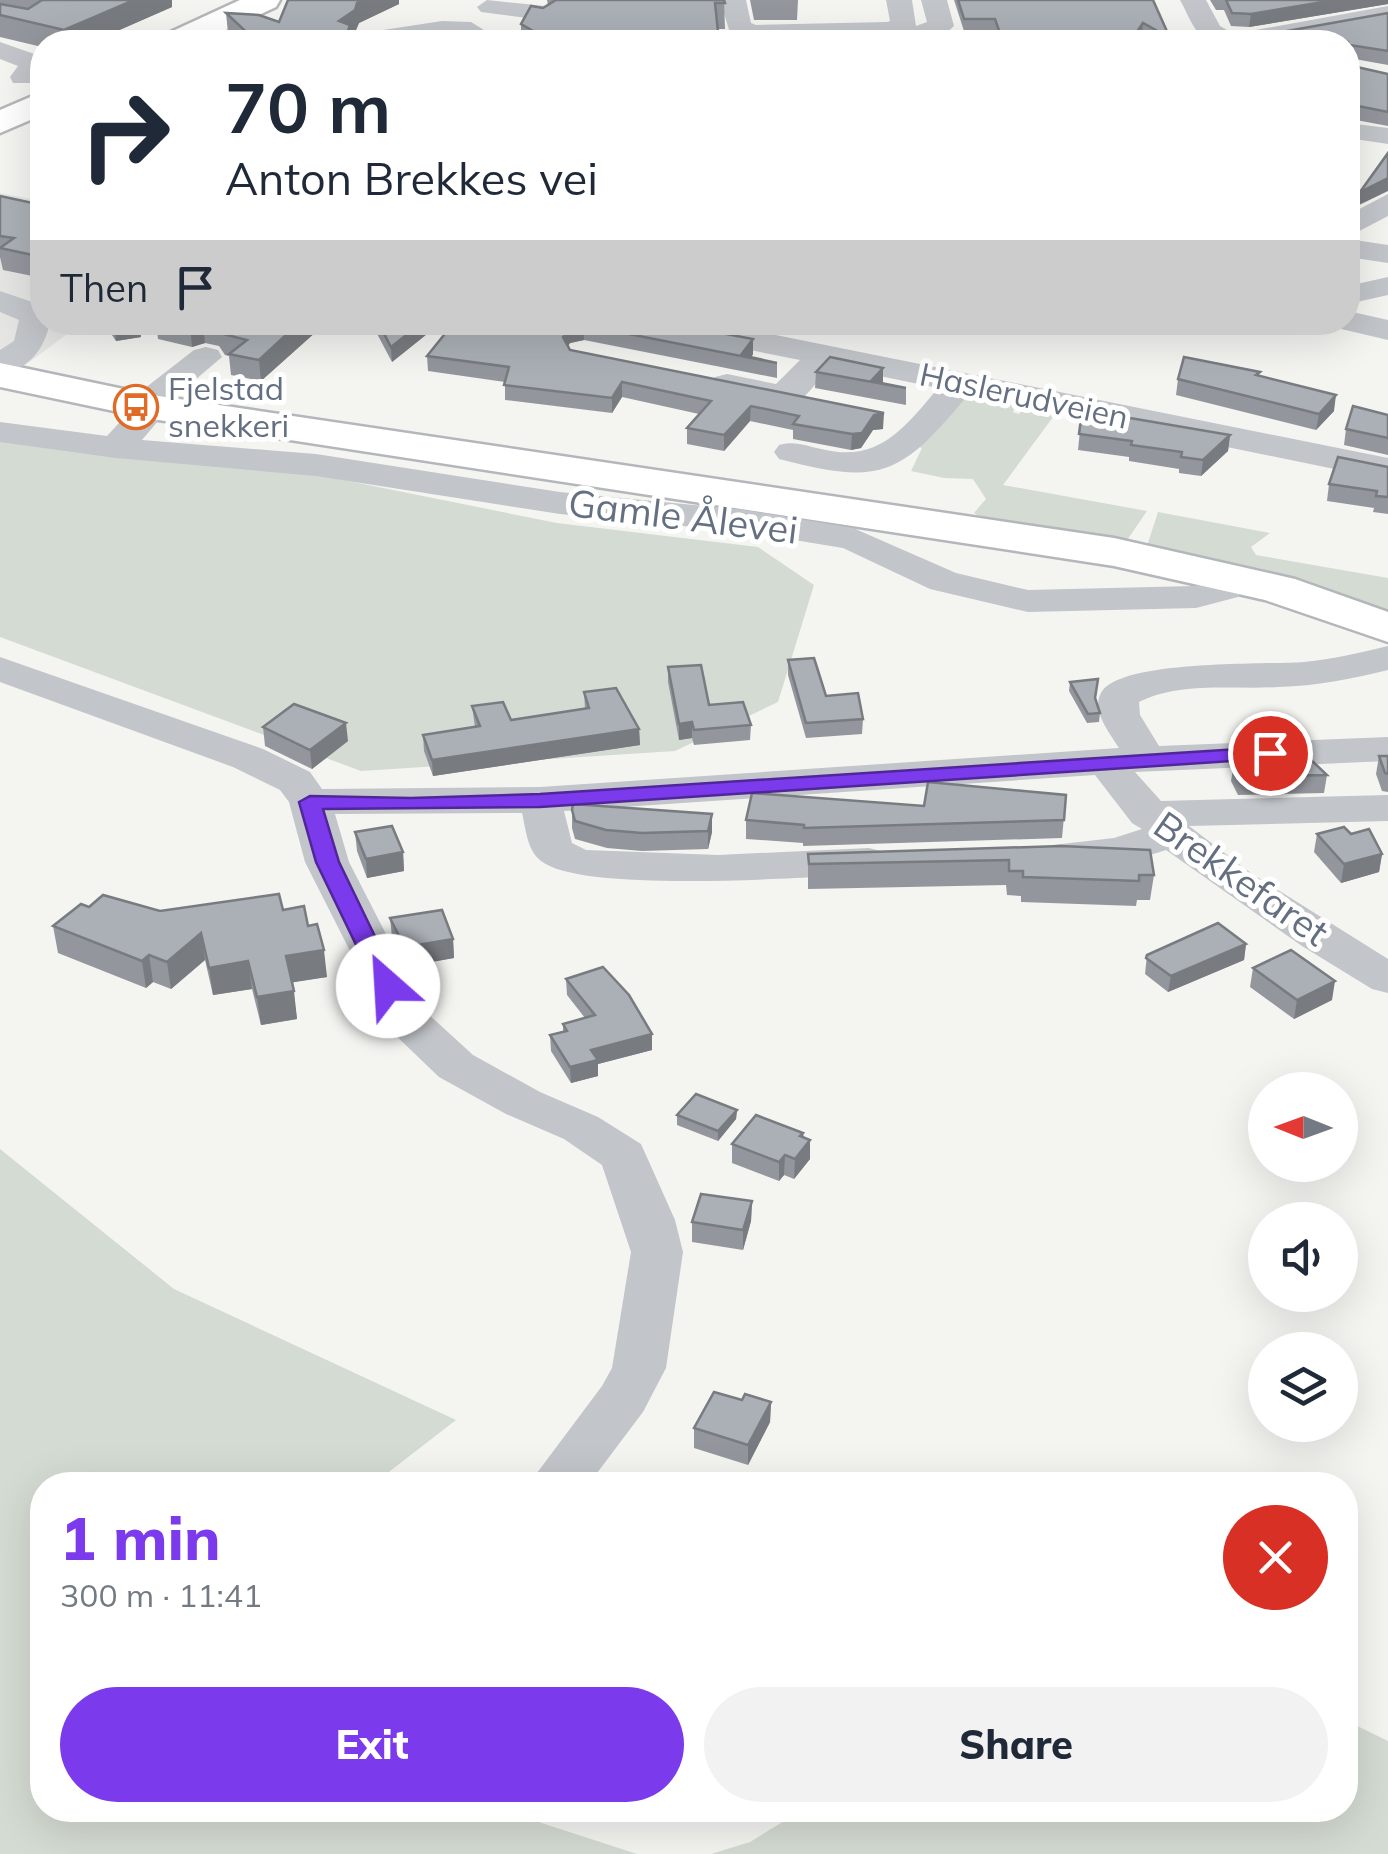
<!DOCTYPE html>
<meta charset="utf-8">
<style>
body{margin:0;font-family:Mulish,sans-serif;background:#f2f2f3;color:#1f2937;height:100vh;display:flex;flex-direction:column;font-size:38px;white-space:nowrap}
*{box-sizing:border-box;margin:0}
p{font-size:32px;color:#747a83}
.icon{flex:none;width:55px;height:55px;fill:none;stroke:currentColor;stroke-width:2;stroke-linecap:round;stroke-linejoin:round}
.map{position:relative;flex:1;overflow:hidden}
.drawer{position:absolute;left:30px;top:1472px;width:1328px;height:350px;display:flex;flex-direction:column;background:#fff;border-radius:40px;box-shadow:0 10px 40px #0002}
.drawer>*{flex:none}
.top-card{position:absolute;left:30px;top:30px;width:1330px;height:305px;border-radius:40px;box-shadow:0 10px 40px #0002;background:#fff;color:#1f2937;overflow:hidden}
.needle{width:65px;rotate:271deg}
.tools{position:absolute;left:1248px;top:1072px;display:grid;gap:20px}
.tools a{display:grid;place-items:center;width:110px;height:110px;border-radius:50%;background:#fff;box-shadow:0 10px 40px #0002;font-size:50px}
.pin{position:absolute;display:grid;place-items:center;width:85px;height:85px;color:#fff;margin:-42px;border:5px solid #fff;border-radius:50%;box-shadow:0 2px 10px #0007}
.me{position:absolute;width:110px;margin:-55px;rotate:334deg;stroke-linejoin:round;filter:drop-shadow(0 0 8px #0008)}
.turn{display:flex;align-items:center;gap:35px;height:210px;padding:0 30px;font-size:45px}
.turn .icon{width:130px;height:130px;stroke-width:2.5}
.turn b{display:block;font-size:70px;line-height:85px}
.then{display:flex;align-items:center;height:95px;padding:0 30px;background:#0003;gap:20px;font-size:38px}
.round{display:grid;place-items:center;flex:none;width:105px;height:105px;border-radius:52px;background:#f2f2f3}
.overview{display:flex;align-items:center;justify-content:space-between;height:170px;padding:0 30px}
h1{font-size:60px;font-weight:800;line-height:75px;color:#7c3aed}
.primary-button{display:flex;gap:20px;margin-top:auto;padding:20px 30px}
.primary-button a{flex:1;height:115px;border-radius:60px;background:#7c3aed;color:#fff;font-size:40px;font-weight:800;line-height:115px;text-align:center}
.primary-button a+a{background:#f2f2f3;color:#1f2937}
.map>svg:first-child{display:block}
.built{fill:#e5e6e4}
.green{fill:#d4dbd2}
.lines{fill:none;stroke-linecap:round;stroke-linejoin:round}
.major-casing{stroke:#b3b6bb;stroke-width:5}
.highway-casing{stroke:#b5b7bb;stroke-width:5}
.minor{fill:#c2c5c9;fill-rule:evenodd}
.major{fill:#fff;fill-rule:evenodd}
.highway{fill:#fff;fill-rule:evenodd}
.wall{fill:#93979d}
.shaded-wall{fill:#787b7f}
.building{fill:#abb0b6;stroke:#787b7f;stroke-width:2.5}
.route{fill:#7c3aed;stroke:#51269a;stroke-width:2.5}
.labels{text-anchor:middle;stroke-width:10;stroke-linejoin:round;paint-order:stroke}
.far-poi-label{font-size:32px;fill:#647081;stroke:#fff;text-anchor:start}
.far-street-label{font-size:32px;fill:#647081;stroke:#fff}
.street-label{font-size:38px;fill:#647081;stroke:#fff}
</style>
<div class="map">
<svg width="1388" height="1854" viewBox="0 0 1388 1854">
<rect width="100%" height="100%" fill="#f4f5f1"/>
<!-- built -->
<polygon class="built" points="0,193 42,201 42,322 82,323 16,372 0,367"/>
<!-- green -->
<g class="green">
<polygon points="965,394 1017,403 1013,412 1019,414 1023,406 1059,409 1003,485 1147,511 1123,546 981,518 974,513 986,499 973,479 944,478 911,471 922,448 911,444"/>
<polygon points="0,440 264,464 557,523 758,547 814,585 778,702 675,751 361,771 0,637"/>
<polygon points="1158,512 1270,533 1251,547 1256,555 1388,578 1388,619 1146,549"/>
<polygon points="0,1149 174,1289 456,1420 372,1485 42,1485 42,1810 502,1810 637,1854 0,1854"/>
<polygon points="1345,1720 1388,1741 1388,1854 711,1854 750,1842 802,1810 1054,1810 1090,1815 1090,1810 1345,1810"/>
</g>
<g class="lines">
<defs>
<polygon id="major" points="0,363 152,395 1114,538 1295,579 1388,612 1388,642 1265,600 1114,566 152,419 0,387"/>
<g id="highway">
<polygon points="240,0 280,0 276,7 200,42 159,42 164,35"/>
<polygon points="42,92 42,115 0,133 0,110"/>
</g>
</defs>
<!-- major casing -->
<use href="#major" class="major-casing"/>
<!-- highway casing -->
<use href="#highway" class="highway-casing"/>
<!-- minor -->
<g class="minor">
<polygon points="487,0 545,6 555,23 542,31 533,28 527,18 481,12 477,7"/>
<path d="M720,0h26l5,23 5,2 131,-3 3,-1 -4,-21h26l4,26 11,-4 -6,-22h26l7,26c-18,19 -50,16 -74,16l3,-4 -129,3 -24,-8z"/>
<path d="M1180,0h26l14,26 14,8 154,-28v16c-34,6 -158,34 -183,17 -12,-8 -18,-27 -25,-39z"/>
<polygon points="442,21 471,22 484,30 471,38 344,42 357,34"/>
<polygon points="0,42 40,56 41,74 33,83 13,83 10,77 18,66 0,59"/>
<polygon points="1356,124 1388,128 1388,144 1348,138 1348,126"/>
<polygon points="1388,194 1388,216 1348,237 1348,215"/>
<polygon points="1348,239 1388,245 1388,263 1348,257"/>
<polygon points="1388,277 1388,295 1348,304 1348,286"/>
<path d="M0,291l41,14 1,17h8c-6,29 -21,46 -50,53v-25l14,-9 5,-21 -19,-8z"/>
<polygon points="1348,311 1388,320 1388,340 1337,328 1333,322 1348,322"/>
<path d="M644,322h67l677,136v22l-419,-86c-69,82 -86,92 -190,65l-5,-7 5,-7c16,-5 30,2 47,5 54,12 80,-24 112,-62l-107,-22c-11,11 -22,29 -35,37 -13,8 -64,-8 -81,-12l-5,-7 5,-7 12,-3 49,10 24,-24 -140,-28 -11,-3z"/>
<polygon points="206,347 218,350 222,357 167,404 164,414 142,440 316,454 560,492 745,510 853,528 956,573 1028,590 1194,586 1212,581 1220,569 1233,566 1246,569 1252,577 1238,597 1196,608 1028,612 930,589 843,548 745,532 560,514 316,476 116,458 0,442 0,422 107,436 130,411 126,406 131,399 194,350"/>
<path d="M1388,646v24c-36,9 -72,16 -109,17 -45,3 -98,-6 -140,15l1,13 19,31 229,-9v24l-253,11 26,29 227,-6v26l-199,5 62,47 137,86v34l-16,-4 -70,-43 -136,-96c-37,12 -75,23 -113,13l-7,-9 7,-9 61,-7 28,-9 -10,-6 -37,-48 -531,36 8,32 14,7 132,5 151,-7 15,4 7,9 -7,9 -15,4c-61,3 -286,20 -328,-13 -14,-11 -15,-31 -19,-48l-187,1 14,48 77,150 47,43 67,37 58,25 43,27 34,76 8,32 -17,116 -23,44 -55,73h-60l74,-99 10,-18 19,-116 -29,-87 -38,-26 -58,-25 -67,-37 -49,-47 -85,-168 -16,-60 -9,-12 -47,-23 -233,-85v-25l263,92 47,23 12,17 218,-2 579,-39c-9,-15 -28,-37 -18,-55 19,-34 166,-28 203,-31 29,-3 56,-9 84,-16z"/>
</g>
<!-- major -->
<use href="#major" class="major"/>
<!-- highway -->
<use href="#highway" class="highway"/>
</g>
<!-- wall -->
<g class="wall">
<polygon points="0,0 172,0 172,7 92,42 42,42 42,47 0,37"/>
<polygon points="288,0 399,0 399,4 359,23 356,30 351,34 351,42 237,42 228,33 226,13 279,22"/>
<polygon points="547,0 724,0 725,29 718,29 719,42 521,42 521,24 548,5"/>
<polygon points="750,0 798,0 797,20 754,20"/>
<polygon points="954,0 1153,0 1170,38 1169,42 1154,42 1142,35 1137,42 998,42 994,32 964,31"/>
<polygon points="1210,0 1388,0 1388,4 1249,27 1231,26 1224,10 1216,10"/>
<polygon points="1388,13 1388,65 1349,58 1348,42 1285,42 1287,31"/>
<polygon points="1348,65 1388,74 1388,126 1356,120 1348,121"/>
<polygon points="0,196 42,205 42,278 3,270 0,257"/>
<polygon points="103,322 139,322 141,337 116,341"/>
<polygon points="156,322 317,322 318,330 261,381 231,375 229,356 225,355 219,346 205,343 192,347 158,339"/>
<polygon points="374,322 442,322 392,362 375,330"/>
<polygon points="511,322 663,322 753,354 751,357 777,363 777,378 584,340 570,343 568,346 570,350 883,429 873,430 861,448 851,450 793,439 793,430 750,421 724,451 687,444 687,428 699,414 622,397 612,413 505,400 505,382 428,371 427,356 514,331"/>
<polygon points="884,322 962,322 960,329"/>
<polygon points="816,372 906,388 906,405 815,388"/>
<polygon points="1259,376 1334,411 1316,430 1176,395 1178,379"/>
<polygon points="1082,411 1230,435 1228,451 1201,476 1179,473 1179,469 1129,461 1129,457 1078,450"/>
<polygon points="1388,415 1388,455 1344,445 1346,429"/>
<polygon points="1388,467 1388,514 1373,512 1374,508 1327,501 1329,484"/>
<polygon points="788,660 826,696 863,719 862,734 806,738 788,675"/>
<polygon points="668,667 709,705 751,725 750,740 694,745 692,738 679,740 668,682"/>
<polygon points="1070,682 1096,698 1100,713 1099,722 1087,723 1069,691"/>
<polygon points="584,692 639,729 640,745 433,776 424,751 423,735 475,727 472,706 511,720 585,709"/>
<polygon points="263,727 348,741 312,769 265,746"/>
<polygon points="1379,756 1388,756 1388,792 1382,791 1376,774"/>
<polygon points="1234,763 1327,775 1324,793 1238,795 1231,781"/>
<polygon points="1066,795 1062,838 803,846 803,843 746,839 746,820"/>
<polygon points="572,810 712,832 708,849 642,851 607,848 575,839 572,828"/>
<polygon points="355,832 403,852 404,871 367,878 357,851"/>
<polygon points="1317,834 1351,834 1382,854 1379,872 1341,883 1314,852"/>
<polygon points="1061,846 1154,875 1150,900 1137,900 1136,906 1021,902 1021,896 1007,895 1006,885 808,889 808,854"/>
<polygon points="89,907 160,911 308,926 327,977 292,982 297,1019 261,1025 252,989 213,995 205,960 171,989 153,982 146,988 58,953 53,926"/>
<polygon points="390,918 453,939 454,958 414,965 412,961 405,962 392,937"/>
<polygon points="1246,944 1244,960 1168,992 1145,974 1147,955"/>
<polygon points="1253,968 1332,1000 1294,1019 1250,987"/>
<polygon points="566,979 652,1034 652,1050 598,1064 598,1076 571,1083 551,1051 550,1035 563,1031 563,1024 585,1018 567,995"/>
<polygon points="737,1110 736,1119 718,1141 677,1125 677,1115"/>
<polygon points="803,1133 810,1159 794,1179 784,1175 779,1181 732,1163 732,1144"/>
<polygon points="752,1201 751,1221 743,1250 692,1242 692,1222"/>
<polygon points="742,1400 771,1402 770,1422 748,1465 694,1448 694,1428"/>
</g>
<!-- shaded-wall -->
<g class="shaded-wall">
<polygon points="134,0 172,0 172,7 92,42 66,42 64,30"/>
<polygon points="364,0 399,0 399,4 359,23 356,30 351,34 351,42 344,42 339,21 357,3"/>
<polygon points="1335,0 1388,0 1388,4 1249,27 1251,14"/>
<polygon points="1143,23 1142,35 1137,42 1130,42"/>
<polygon points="1388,178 1388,191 1357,206 1360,192"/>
<polygon points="114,322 139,322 141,337 116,341"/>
<polygon points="203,322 205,343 192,347 190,325"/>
<polygon points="300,322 317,322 318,330 261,381 259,360"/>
<polygon points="423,322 442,322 392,362 391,347"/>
<polygon points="583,325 584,340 570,343 564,352 563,337 570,328"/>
<polygon points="753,339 753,354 751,358 741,356"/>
<polygon points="883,368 883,384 871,381"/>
<polygon points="622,382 622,397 612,413 612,398"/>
<polygon points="1336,395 1334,411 1316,430 1319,414"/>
<polygon points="751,406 750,421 724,451 724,435"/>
<polygon points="884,413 883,429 873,430 861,448 851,450 852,434 874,415"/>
<polygon points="1230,435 1228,451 1201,476 1203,460"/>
<polygon points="692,722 692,738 679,740 679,724"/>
<polygon points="346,723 348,741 312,769 310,750"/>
<polygon points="639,729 640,745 433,776 432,760"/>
<polygon points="712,814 712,832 708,849 708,831"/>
<polygon points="403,852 404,871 367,878 366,859"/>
<polygon points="1382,854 1379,872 1341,883 1344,864"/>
<polygon points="201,933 205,960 171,989 167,962"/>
<polygon points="453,939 454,958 414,965 412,946"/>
<polygon points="411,942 412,961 405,962 403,944"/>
<polygon points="1246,944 1244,960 1168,992 1171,976"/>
<polygon points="324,950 327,977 289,983 286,956"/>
<polygon points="149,955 153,982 146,988 142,961"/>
<polygon points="248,961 252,989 213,995 209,968"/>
<polygon points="1335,981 1332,1000 1294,1019 1297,1000"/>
<polygon points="294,991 297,1019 261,1025 257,997"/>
<polygon points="652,1034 652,1050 598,1064 598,1076 571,1083 570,1067 591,1050"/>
<polygon points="737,1110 736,1119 718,1141 718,1131"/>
<polygon points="803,1133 803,1149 810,1140 810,1159 794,1179 795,1159 800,1136"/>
<polygon points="785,1155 784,1175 779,1181 779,1162"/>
<polygon points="752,1201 751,1221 743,1250 743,1230"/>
<polygon points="771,1402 770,1422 748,1465 748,1445"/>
</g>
<!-- building -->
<g class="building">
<polygon points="42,0 134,0 64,30 0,15 0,4 28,9"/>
<polygon points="288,0 364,0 357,3 355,10 339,21 350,25 344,42 257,42 226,13 259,15 279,22"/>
<polygon points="556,0 724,0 725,3 715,3 719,41 689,41 690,37 640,36 639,40 542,36 521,24 531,6 543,8"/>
<polygon points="958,0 1153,0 1170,38 1143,23 1130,42 1003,42 995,19 964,19"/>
<polygon points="1226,0 1335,0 1251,14 1232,13"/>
<polygon points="1388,13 1388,51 1350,45 1348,47 1348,42 1289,42 1287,31"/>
<polygon points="1348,65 1388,74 1388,112 1358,106 1348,107"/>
<polygon points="1388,153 1388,178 1360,192"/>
<polygon points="0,196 42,205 42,257 0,248 14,238 0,236"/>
<polygon points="177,322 201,322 190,325"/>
<polygon points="205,322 300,322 259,360 229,354 247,340 223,334 217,325"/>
<polygon points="378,322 423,322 391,347"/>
<polygon points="516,322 663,322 753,339 741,355 777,363 583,325 570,328 563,337 570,350 884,413 874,415 862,433 852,434 793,424 799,416 751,406 724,435 687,428 711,401 622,382 612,398 504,385 509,367 427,356 448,330 471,331 476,327 519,332"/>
<polygon points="830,357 883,368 871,381 906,388 816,372"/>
<polygon points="1184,357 1260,372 1256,375 1336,395 1319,414 1178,379"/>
<polygon points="1353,406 1388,415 1388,438 1346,429"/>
<polygon points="1082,411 1125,413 1124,417 1230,435 1203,460 1181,457 1182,452 1131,445 1132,441 1079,434"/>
<polygon points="1338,457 1388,467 1388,497 1376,496 1377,491 1329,484"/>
<polygon points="814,658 826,696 858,693 863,719 806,723 788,660"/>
<polygon points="701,665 709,705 743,702 751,725 694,730 692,722 679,724 668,667"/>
<polygon points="1098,679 1095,698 1100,713 1088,714 1070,682"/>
<polygon points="616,688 639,729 432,760 423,735 480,726 472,706 503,702 511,720 589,708 584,692"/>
<polygon points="294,704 346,723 310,750 263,727"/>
<polygon points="1379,756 1388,756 1388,774 1385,773"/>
<polygon points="1310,759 1327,775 1240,777 1234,763"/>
<polygon points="928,782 1066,795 1064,820 804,828 804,825 746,820 752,793 924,806"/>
<polygon points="573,804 712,814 708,831 642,833 606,830 575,821 572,810"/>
<polygon points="392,826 403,852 366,859 355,832"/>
<polygon points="1344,827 1351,834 1369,829 1382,854 1344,864 1317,834"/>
<polygon points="1061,846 1150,850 1154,875 1139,875 1139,881 1023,877 1023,871 1009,871 1009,860 809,864 808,854"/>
<polygon points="279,894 283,910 304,906 308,926 317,924 324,950 286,956 294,991 257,997 248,961 209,968 201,933 167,962 149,955 142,961 53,926 81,904 89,907 103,895 160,911"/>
<polygon points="442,910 453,939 412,946 411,942 403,944 390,918"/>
<polygon points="1218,923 1246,944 1171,976 1146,958 1147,955"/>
<polygon points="1291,950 1335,981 1297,1000 1253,968"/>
<polygon points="603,967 629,995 652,1034 591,1050 598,1060 570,1067 550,1035 567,1031 563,1024 595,1015 566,979"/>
<polygon points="696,1094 737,1110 718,1131 677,1115"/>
<polygon points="756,1115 803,1133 800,1136 810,1140 795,1159 785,1155 779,1162 732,1144"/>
<polygon points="701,1194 752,1201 743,1230 692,1222"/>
<polygon points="714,1392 742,1400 745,1394 771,1402 748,1445 694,1428"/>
</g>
<!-- route -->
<polygon class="route" points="1270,747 1280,753 1277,758 540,807 323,809 339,862 399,986 388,993 376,986 316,862 299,802 310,796 411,798 540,794"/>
<!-- icons -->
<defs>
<symbol id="bus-ring" viewBox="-11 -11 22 22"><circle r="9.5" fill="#fff" stroke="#df6b26" stroke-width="1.5"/><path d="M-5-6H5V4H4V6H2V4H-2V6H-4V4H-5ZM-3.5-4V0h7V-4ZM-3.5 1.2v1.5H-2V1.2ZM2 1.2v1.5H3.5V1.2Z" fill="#df6b26"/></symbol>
</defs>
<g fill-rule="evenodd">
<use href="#bus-ring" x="111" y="382" width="50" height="50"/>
</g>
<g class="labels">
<!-- far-poi labels -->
<g class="far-poi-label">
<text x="168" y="400">Fjelstad<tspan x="168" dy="37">snekkeri</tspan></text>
</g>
<!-- far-street labels -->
<g class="far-street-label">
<text transform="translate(1024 396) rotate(12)" y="11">Haslerudveien</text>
</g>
<!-- street labels -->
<g class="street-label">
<text transform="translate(683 517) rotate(7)" y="13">Gamle Ålevei</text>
<text transform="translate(1241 879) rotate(35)" y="13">Brekkefaret</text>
</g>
</g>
</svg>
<div class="tools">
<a><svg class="needle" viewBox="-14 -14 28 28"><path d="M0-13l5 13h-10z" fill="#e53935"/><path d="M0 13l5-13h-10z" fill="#747a83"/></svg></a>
<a><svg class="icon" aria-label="sound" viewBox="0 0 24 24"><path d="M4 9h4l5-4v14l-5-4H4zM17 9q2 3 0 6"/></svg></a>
<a><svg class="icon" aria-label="layers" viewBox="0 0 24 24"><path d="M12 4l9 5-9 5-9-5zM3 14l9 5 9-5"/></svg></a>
</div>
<div class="pin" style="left:1270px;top:753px;background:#d93025"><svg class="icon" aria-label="arrive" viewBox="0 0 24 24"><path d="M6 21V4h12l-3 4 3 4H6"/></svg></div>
<svg class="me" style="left:388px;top:986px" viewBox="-20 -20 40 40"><circle r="19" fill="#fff"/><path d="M0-13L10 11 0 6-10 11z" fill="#7c3aed"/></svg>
<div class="top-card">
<div class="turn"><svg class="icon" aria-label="right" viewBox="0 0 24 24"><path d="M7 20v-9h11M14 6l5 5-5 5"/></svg><div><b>70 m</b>Anton Brekkes vei</div></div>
<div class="then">Then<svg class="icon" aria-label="arrive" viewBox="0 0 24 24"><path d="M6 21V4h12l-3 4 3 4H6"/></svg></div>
</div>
<section class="drawer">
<div class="overview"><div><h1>1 min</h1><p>300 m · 11:41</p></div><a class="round" style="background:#d93025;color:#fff"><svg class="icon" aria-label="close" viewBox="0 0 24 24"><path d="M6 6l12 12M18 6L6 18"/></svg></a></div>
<div class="primary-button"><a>Exit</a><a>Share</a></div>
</section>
</div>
